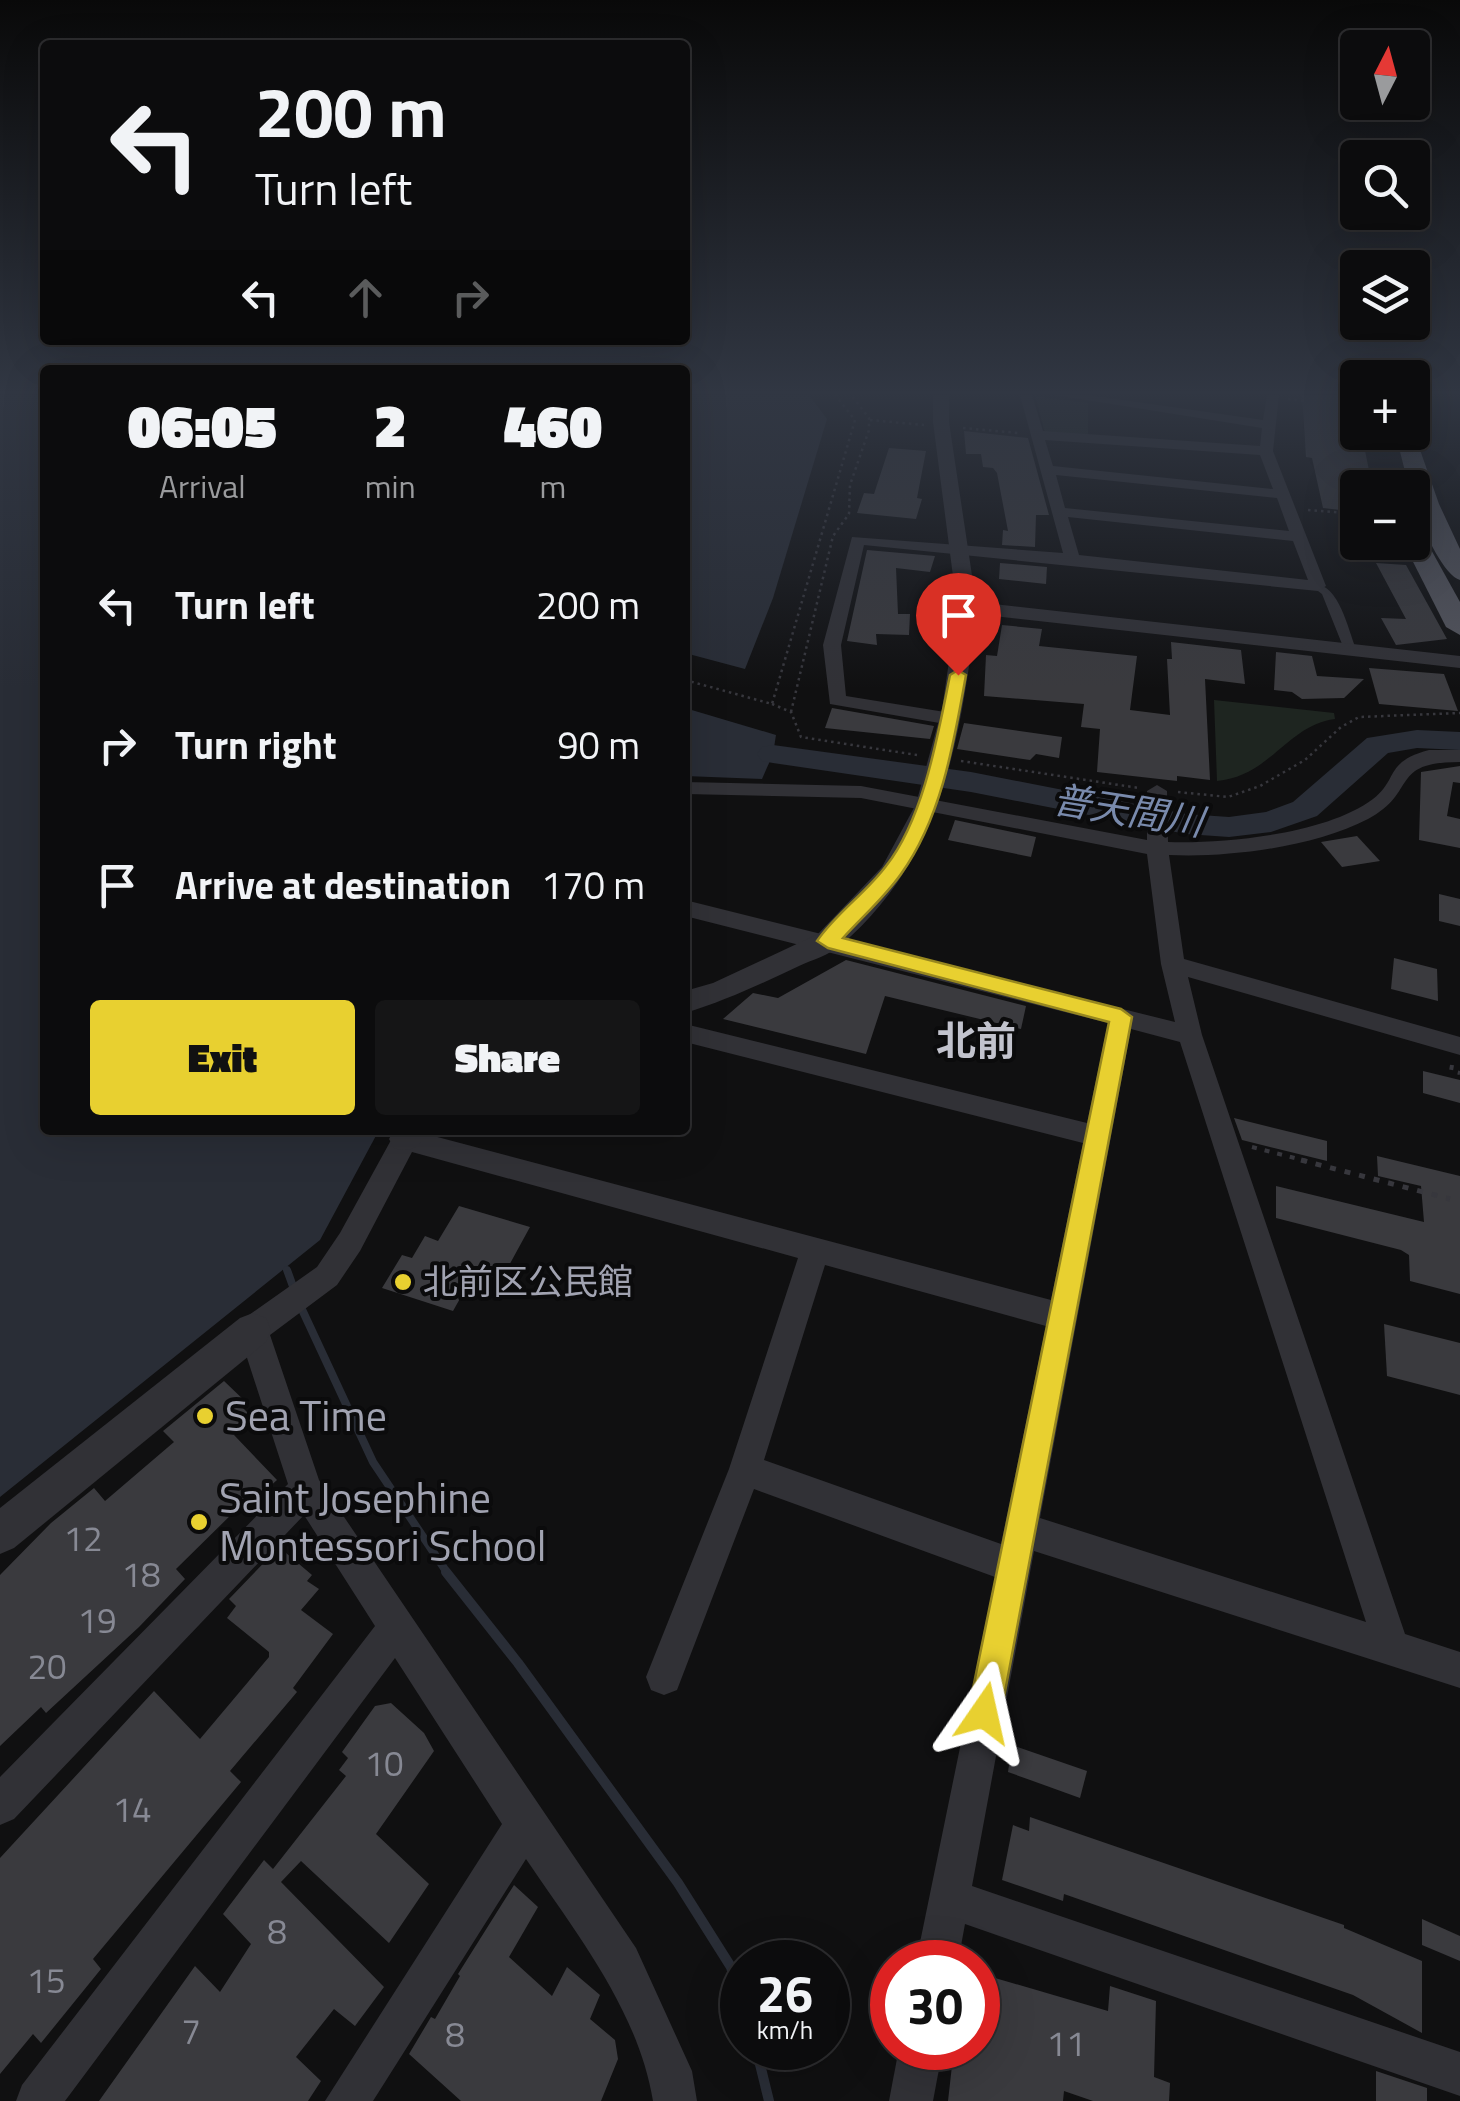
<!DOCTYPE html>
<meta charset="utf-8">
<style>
body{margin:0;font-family:"Titillium Web","Noto Sans JP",sans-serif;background:#151516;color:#f1f3f6;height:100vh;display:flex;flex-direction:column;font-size:38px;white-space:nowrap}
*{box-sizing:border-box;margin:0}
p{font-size:32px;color:#9a9b9d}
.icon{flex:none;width:55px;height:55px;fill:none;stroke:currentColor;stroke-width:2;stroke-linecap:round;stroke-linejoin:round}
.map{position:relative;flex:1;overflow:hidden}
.side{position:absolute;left:40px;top:365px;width:650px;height:770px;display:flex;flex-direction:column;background:#0c0c0d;border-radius:10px;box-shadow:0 10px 40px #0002,0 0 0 2px #2c2c2e}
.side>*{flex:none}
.hud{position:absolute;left:40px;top:40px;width:650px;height:305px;border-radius:10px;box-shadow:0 10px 40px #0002,0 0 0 2px #2c2c2e;background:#0c0c0d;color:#f1f3f6;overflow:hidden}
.needle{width:65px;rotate:6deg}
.tools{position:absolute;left:1340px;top:30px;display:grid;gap:20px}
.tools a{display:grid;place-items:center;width:90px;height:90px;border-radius:10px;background:#0c0c0d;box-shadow:0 10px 40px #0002,0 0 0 2px #2c2c2e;font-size:50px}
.speed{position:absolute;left:720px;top:1940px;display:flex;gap:20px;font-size:50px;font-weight:700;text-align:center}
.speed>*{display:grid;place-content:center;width:130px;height:130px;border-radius:50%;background:#0c0c0d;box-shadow:0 10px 40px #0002,0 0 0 2px #2c2c2e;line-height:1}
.speed small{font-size:25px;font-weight:400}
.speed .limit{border:15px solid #d22;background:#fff;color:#111}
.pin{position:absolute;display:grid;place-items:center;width:85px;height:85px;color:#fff;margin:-102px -42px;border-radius:50% 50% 50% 0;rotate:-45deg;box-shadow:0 0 10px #0007}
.pin .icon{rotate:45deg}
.me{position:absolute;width:110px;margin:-55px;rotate:11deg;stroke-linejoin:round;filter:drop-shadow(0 0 8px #0008)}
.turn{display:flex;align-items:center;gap:35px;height:210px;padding:0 50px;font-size:45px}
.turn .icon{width:130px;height:130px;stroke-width:2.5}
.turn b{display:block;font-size:70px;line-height:85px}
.lanes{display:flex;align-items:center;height:95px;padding:0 50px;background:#0003;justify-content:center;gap:50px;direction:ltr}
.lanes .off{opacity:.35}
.eta{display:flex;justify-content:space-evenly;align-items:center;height:170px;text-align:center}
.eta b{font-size:60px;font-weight:800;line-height:70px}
.primary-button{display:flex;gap:20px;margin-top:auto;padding:20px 50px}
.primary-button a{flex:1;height:115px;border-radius:10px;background:#e8d030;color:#111;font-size:40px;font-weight:800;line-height:115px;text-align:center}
.primary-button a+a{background:#151516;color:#f1f3f6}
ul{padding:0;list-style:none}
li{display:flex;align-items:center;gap:30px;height:140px;padding:0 50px}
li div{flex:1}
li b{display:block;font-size:38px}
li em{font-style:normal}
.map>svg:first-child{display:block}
.green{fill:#1e2520}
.water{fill:#292d36}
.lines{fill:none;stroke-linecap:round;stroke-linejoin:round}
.stream-far1{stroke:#292d36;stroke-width:8}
.stream{stroke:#292d36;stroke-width:10}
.river{fill:#292d36;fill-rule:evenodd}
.building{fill:#3a3a3e}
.path-far2{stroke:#37373d;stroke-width:2.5;stroke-dasharray:2.5 4;stroke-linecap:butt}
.path-far1{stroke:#37373d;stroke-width:4;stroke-dasharray:5 8;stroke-linecap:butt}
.path{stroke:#37373d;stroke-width:5;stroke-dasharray:6 9;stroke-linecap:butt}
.pedestrian{fill:#313136;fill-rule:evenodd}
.minor{fill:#313136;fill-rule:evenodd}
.tertiary{fill:#313136;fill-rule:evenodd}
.trunk{fill:#55565e;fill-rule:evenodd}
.route{fill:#e8d030;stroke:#97871f;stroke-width:2.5}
.poi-dot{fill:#e8d030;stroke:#0b0b0c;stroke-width:4}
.labels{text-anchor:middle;stroke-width:8;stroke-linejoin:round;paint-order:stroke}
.poi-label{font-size:35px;fill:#a1a3b1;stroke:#0b0b0c;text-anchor:start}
.near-number-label{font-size:35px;fill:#878994}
.water-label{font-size:38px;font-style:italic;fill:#798aac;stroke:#0b0b0c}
.quarter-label{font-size:40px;font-weight:bold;fill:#c2c3cd;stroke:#0b0b0c}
.near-poi-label{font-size:42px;fill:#a1a3b1;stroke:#0b0b0c;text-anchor:start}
</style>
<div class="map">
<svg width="1460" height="2101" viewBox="0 0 1460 2101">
<rect width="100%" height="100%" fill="#101011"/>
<!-- green -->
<g class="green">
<polygon points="1035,396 1088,403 1088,437 1045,433"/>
<path d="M1214,700l120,13 1,6c-48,6 -64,57 -118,62z"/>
</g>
<!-- water -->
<g class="water">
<polygon points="0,395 45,395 45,1130 379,1130 320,1240 0,1497"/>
<polygon points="685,395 809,395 827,419 773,598 745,669 685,653"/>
<polygon points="685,708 776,735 773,754 762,779 685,776"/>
</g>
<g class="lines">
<!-- stream-far1 -->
<g class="stream-far1">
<polyline points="287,1270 295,1292"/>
<polyline points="299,1303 373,1462 448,1574"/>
</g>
<!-- stream -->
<g class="stream">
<polyline points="446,1572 518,1663 678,1883 731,1967 742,2005"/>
<polyline points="756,2048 769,2101"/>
</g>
<!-- river -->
<polygon class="river" points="1417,730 1460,732 1460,750 1417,748 1388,753 1317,816 1271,832 1229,837 1186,834 971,792 773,763 762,761 757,754 762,747 773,745 971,772 1186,814 1229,817 1266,812 1293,802 1367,738"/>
</g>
<!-- building -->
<g class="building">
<polygon points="1302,395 1341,395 1341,411 1357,414 1355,435 1362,436 1371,480 1358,479 1358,512 1323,508 1312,458 1306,457"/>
<polygon points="964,431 1028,438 1049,515 1036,515 1035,547 1002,545 1003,530 1008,531 997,473 993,468 983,467 981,454 966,454"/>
<polygon points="889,448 926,451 917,498 922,499 916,519 857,513 864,493 874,494"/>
<polygon points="867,550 935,556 930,572 896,568 898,614 910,614 909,635 876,634 877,645 847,641"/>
<polygon points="1000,563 1047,567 1046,584 999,579"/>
<polygon points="1376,563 1406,565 1447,639 1396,645 1381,618 1406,619"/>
<polygon points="1002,625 1042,629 1039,646 1137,656 1130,710 1170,715 1167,659 1172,659 1171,642 1241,650 1245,684 1205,679 1210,780 1177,776 1177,781 1097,772 1100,729 1081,727 1084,704 984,696 986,655 997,656"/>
<polygon points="1276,652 1312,656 1317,676 1364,679 1344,698 1302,699 1292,692 1274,690"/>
<polygon points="1369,668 1444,674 1458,711 1379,704"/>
<polygon points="832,708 934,726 930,739 825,728"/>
<polygon points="964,723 1062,737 1059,758 1036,754 1030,760 957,749"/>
<polygon points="1460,766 1460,783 1453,782 1447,816 1460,819 1460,848 1419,840 1421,772"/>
<polygon points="955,820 1036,837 1031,857 948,840"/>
<polygon points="1357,836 1380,861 1342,867 1321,842"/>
<polygon points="1439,894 1460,899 1460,926 1439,921"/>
<polygon points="1394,958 1437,969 1438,1001 1391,989"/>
<polygon points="846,960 1026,1006 1021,1029 885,996 866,1054 723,1019 753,993 778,998"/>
<polygon points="1423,1071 1460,1080 1460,1103 1423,1093"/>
<polygon points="1234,1118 1327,1141 1327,1161 1242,1140"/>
<polygon points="1377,1156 1460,1176 1460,1294 1410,1281 1409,1255 1401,1250 1276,1218 1276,1186 1424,1222 1421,1186 1378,1176"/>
<polygon points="459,1206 530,1227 501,1280 475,1272 453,1311 382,1288 402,1255 412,1258 425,1236 438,1241"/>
<polygon points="1384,1324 1460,1343 1460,1395 1387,1376"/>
<polygon points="224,1381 248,1404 243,1408 253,1418 234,1435 277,1480 245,1509 241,1505 176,1569 185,1579 139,1627 46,1713 41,1707 0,1746 0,1575 51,1523 94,1488 105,1501 174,1442 163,1431"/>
<polygon points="279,1547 312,1575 307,1581 319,1589 301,1610 333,1634 293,1688 297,1692 230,1771 241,1782 93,1959 101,1969 41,2043 33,2034 0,2074 0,1858 154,1691 200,1739 269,1657 269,1652 227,1618 236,1606 229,1599"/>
<polygon points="391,1703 424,1733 434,1751 376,1834 429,1884 389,1943 301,1861 281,1882 384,1987 355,2026 334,2009 296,2057 321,2081 308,2101 99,2101 195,1966 220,1992 251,1944 223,1914 264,1860 273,1869 346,1776 339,1770 348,1758 342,1752 375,1706"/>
<polygon points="1012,1745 1087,1771 1080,1798 1008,1772"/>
<polygon points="1030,1817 1344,1925 1344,1928 1422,1961 1422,2033 1353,1995 1064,1894 1063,1901 1002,1880 1013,1825 1029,1831"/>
<polygon points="514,1885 538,1907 509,1957 552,1996 567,1967 600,1995 590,2019 615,2040 618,2059 601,2101 461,2101 409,2054 431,2017 435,2019 460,1976 458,1974"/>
<polygon points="1422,1919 1460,1936 1460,1961 1422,1945"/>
<polygon points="978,1973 1108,2011 1110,1986 1156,2001 1154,2077 1170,2083 1169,2101 1093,2101 1064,2091 1063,2101 948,2101 954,2048 978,2048"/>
<polygon points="1376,2071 1427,2088 1427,2101 1376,2101"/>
</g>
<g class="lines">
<!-- path-far2 -->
<g class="path-far2">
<polyline points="1288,399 1358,408"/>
<polyline points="870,420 924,425"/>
<polyline points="963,428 1018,433"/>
<polyline points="1308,510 1358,514"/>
<polyline points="685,680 772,704 855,420 835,395"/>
<polyline points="772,704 791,712 801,737 917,755"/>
<polyline points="791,712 833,536 849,514 850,485 869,430 869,418 851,395"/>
<polyline points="961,761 1139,788"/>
<polyline points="1178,792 1228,797 1260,786 1305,760 1341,727 1359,717 1460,713"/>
</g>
<!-- path-far1 -->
<g class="path-far1">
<polyline points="1452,1065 1451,1071 1460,1073"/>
<polyline points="1252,1147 1310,1162"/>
</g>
<!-- path -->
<polyline class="path" points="1301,1160 1450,1199"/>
<!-- pedestrian -->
<path class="pedestrian" d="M1314,584c25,0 34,45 42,65l-2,3 -10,-3 -22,-55 -8,-6z"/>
<!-- minor -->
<g class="minor">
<path d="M1020,395h12l11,36 217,15 2,-18 -207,-33h33l175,25 4,-25h12l-6,56 53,135 -8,5 -454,-46 -23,100 5,51 105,17 9,6 -9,6 -121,-21 -7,-59 29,-108 211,16zM1045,440l215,15 13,34 -220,-23zM1056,475l221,23 12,33 -224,-23zM1068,517l225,24 15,39 -229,-25z"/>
<path d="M1429,750h31v12c-72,0 -41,30 -92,57 -54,28 -140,39 -199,36l15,104 276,78v18l-272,-78 14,58 203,599 55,18v36l-426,-137 -62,335 488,166v44l-495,-172 -7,38h-42l79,-385 -241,-88 -77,201 -13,5 -13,-5 -5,-13 83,-208 69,-211 -386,-106 -52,99 -23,34 -67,50 49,145 317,468 56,123 5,30h-44c-15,-91 -77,-168 -127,-242l-153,242h-48l177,-277 -107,-166 -330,443h-49l6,-16 353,-459 -71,-111 -290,304 -14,6v-48l288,-293 -50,-154 4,-10 75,-53 23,-34 56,-102 15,-1 640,170 32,-157 -398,-101v-18l402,99 21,-100 -423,-107v-16l490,122 -14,-58 -14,-110 -286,-56 -176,-4v-12l176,4 286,54v-49l10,-6 10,6 1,51c56,2 159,-8 205,-43 26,-20 11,-37 56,-49zM1131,1029l49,13 186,580 -326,-104zM825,1265l221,61 -45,218 -237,-84z"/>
<polygon points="899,2048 943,2048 933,2101 889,2101"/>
</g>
<!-- tertiary -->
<g class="tertiary">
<path d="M933,395h16v27l27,180 484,54v12l-484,-54c-16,126 -33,244 -136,332 -11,9 -28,14 -41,20 -38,18 -74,35 -114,47v-22l28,-8 105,-49 64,-67 34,-63 26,-95 15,-102 -24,-185z"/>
<path d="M394,1130h35c-9,16 -17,24 -35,18l-5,-9z"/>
<polygon points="253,1313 266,1318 271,1330 266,1342 14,1548 0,1554 0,1508 240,1318"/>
</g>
<!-- trunk -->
<g class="trunk">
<path d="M1412,427l27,77 21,45v31c-19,-5 -48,-72 -48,-92l-3,-1 -14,-55h17z"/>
<polygon points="1417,539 1429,546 1460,602 1460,635 1446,627 1405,546"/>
</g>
</g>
<!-- sky -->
<linearGradient id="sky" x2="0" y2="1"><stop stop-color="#090909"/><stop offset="0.57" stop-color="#313743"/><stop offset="1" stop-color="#313743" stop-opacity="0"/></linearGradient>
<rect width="1460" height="689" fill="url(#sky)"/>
<!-- route -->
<path class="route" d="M958,670l8,5c-12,67 -24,142 -65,199 -16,23 -39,43 -58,64l278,71 11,8 -131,696 -4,12 -13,5 -12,-5 -4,-12 141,-691 -281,-74 -11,-7c19,-28 49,-48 69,-75 38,-48 52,-132 64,-191z"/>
<!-- markers -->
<g class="poi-dot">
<circle cx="403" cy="1282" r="10"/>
<circle cx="205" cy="1416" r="10"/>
<circle cx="199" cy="1522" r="10"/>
</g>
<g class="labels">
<!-- poi labels -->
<g class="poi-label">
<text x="423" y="1294">北前区公民館</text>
</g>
<!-- near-number labels -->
<g class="near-number-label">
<text x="83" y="1551">12</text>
<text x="141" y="1587">18</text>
<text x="97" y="1633">19</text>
<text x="47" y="1679">20</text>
<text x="384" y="1776">10</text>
<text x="132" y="1822">14</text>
<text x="277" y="1944">8</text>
<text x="46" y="1993">15</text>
<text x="191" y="2044">7</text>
<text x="455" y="2047">8</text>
<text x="1066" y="2056">11</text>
</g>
<!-- water labels -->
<g class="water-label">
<text transform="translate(1128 811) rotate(9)" y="13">普天間川</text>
</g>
<!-- quarter labels -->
<g class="quarter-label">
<text x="976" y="1055">北前</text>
</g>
<!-- near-poi labels -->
<g class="near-poi-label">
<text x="225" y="1431">Sea Time</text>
<text x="219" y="1513">Saint Josephine<tspan x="219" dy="48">Montessori School</tspan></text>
</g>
</g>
</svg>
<div class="tools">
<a><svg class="needle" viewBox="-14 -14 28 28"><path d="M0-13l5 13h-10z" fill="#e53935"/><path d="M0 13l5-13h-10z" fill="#9a9b9d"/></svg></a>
<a><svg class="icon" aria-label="search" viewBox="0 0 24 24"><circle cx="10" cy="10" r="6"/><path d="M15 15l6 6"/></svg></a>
<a><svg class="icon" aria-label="layers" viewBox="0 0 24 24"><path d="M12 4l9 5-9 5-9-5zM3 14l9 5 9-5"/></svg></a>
<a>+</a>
<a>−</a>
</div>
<div class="speed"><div>26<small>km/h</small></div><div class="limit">30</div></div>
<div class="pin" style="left:958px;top:675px;background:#d93025"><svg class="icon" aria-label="arrive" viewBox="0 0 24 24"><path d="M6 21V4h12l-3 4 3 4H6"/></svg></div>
<svg class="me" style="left:984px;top:1713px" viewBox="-20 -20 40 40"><path d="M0-17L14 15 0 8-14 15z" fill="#e8d030" stroke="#fff" stroke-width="4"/></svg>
<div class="hud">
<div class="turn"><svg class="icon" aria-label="left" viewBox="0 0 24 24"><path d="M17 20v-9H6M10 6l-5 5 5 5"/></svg><div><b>200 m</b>Turn left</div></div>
<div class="lanes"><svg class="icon" aria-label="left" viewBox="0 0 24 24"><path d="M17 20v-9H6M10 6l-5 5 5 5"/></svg><svg class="icon off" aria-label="ahead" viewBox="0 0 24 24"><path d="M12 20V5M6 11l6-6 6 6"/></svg><svg class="icon off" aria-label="right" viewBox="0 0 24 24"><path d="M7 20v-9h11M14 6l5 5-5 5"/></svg></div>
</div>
<section class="side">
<div class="eta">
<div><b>06:05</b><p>Arrival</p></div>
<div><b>2</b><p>min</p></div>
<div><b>460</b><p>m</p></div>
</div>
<ul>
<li><svg class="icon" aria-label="left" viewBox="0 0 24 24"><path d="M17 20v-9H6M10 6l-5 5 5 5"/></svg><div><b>Turn left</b></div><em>200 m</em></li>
<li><svg class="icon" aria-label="right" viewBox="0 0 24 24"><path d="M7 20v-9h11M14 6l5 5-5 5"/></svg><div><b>Turn right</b></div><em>90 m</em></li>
<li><svg class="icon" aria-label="arrive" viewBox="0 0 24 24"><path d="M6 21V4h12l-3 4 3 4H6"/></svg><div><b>Arrive at destination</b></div><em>170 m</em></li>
</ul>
<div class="primary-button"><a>Exit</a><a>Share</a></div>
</section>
</div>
